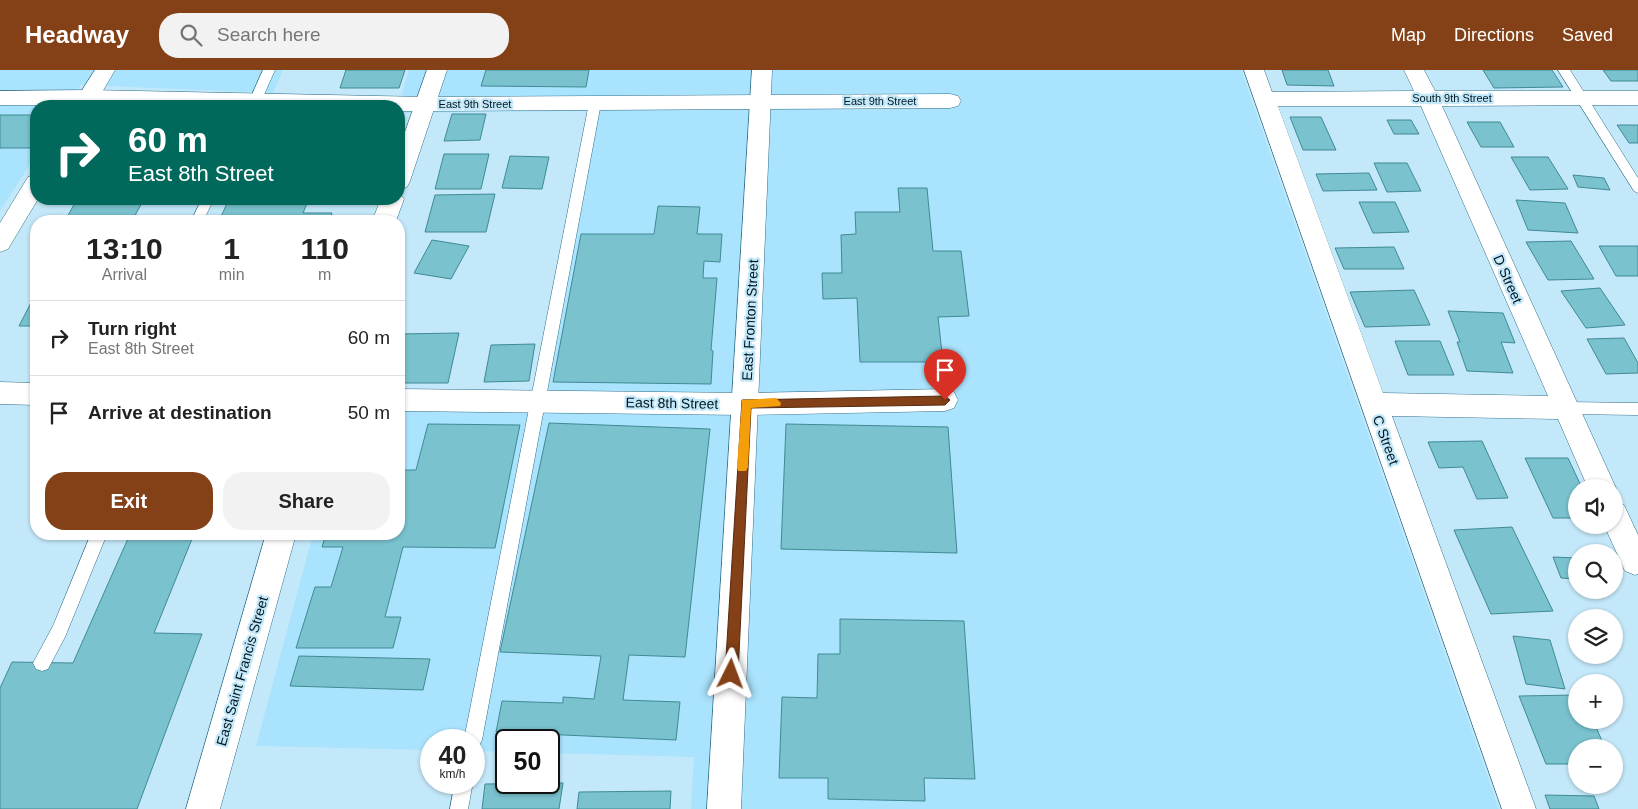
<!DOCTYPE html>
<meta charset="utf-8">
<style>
body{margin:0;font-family:Helvetica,sans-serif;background:#f2f2f2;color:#222;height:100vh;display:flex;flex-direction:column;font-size:19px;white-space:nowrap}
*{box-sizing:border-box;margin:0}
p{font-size:16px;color:#767676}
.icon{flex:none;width:28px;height:28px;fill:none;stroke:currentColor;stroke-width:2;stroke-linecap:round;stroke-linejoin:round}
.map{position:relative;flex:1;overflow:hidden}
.panel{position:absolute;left:30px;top:145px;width:375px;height:325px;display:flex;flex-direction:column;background:#fff;border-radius:20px;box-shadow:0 1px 4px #0004}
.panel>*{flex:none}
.banner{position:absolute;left:30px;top:30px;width:375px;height:105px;border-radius:20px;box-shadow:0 1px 4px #0004;background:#00695c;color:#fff;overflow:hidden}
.buttons{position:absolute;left:1568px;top:409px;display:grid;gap:10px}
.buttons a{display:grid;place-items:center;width:55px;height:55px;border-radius:50%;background:#fff;box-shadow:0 1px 4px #0004;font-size:25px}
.speed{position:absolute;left:420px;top:659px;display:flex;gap:10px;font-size:25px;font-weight:700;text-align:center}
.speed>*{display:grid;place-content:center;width:65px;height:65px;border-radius:50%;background:#fff;box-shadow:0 1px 4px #0004;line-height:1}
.speed small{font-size:12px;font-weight:400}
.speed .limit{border:2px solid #111;border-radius:8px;background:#fff;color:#111}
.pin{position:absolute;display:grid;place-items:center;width:42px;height:42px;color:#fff;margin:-51px -21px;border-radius:50% 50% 50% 0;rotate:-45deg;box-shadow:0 0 5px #0007}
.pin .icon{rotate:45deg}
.me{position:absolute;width:55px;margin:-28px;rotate:3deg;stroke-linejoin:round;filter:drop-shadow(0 0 4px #0008)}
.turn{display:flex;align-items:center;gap:18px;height:105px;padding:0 15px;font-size:22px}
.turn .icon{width:65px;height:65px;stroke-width:2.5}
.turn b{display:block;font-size:35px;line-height:42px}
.eta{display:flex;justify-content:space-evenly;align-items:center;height:85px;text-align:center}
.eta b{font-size:30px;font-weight:800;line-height:35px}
.button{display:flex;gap:10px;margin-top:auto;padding:10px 15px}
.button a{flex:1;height:58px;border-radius:20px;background:#844016;color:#fff;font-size:20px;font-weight:800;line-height:58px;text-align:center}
.button a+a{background:#f2f2f2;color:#222}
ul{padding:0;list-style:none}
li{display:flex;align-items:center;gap:15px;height:75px;padding:0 15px;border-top:1px solid #e0e0e0}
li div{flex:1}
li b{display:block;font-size:19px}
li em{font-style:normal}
header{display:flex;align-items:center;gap:30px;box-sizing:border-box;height:70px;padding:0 25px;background:#844016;color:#fff}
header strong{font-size:24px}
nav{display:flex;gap:28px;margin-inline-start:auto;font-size:18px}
.search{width:350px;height:45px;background:#f2f2f2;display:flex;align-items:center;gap:12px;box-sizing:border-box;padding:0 18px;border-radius:20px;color:#767676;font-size:19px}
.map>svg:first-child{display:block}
.built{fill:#aae3fd}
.building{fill:#79c2ce;stroke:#408a95}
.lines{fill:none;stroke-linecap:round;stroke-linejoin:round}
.lane-casing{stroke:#306e87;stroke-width:1}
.street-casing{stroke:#306e87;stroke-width:1}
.secondary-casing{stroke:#306e87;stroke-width:1}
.lane{fill:#fff;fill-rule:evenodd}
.street{fill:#fff;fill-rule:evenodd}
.secondary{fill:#fff;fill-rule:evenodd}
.route{fill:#844016;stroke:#562a0e}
.slow{fill:#f59e0b}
.labels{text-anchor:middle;stroke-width:4.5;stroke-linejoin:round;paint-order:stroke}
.far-street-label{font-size:11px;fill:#001721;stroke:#c3e8f9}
.street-label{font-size:14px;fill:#001721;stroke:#c3e8f9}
</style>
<header>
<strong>Headway</strong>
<div class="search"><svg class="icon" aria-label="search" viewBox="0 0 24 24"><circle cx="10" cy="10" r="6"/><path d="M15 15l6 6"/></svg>Search here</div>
<nav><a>Map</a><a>Directions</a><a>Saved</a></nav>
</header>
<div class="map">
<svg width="1638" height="739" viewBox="0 0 1638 739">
<rect width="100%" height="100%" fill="#c3e8f9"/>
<!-- built -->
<g class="built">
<polygon points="0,0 283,0 273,23 81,15 67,36 36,36 36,85 0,141"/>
<polygon points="409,0 1241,0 1499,739 691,739 694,687 549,683 549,670 506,670 506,682 474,681 474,670 431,670 431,680 256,676 313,464 399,464 399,330 538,332 594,41 399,43 398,36"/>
</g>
<!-- building -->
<g class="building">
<polygon points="346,0 405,0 399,18 340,18"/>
<polygon points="486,0 589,0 586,17 481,16"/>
<polygon points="1282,0 1328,0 1334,16 1287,15"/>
<polygon points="1483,0 1552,0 1563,17 1494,18"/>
<polygon points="1603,0 1638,0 1638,11 1611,11"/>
<polygon points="452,44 486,44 480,70 444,71"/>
<polygon points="0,45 36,45 36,67 30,78 0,78"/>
<polygon points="1290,47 1321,47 1336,80 1303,80"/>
<polygon points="1387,50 1411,50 1419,64 1394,64"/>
<polygon points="1467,52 1500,52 1514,77 1481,77"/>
<polygon points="1617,55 1638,55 1638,73 1629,73"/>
<polygon points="444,84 489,84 481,119 435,119"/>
<polygon points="510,86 549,87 542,119 502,118"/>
<polygon points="1511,87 1548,87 1568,119 1530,120"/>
<polygon points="1374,93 1407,93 1421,121 1387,122"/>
<polygon points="1369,103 1377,120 1323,121 1316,104"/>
<polygon points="1573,105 1604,108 1610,120 1578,117"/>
<polygon points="898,118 927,118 933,181 961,181 969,246 938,247 943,292 860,292 857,228 823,229 822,203 842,203 841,165 856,164 855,142 900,142"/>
<polygon points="495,124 486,162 425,162 435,125"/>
<polygon points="77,129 144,129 132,151 65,151"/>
<polygon points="229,129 309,129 303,143 332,143 329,151 219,151"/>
<polygon points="1516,130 1565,133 1578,163 1528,160"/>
<polygon points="1359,132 1395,132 1409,162 1373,163"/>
<polygon points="658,136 700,137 697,164 722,164 720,192 704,191 703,208 717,208 711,280 713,281 711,314 553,312 581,164 654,164"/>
<polygon points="432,170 469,176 451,209 414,203"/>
<polygon points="1571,171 1594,209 1548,210 1526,172"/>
<polygon points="1599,176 1638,176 1638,206 1616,206"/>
<polygon points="1394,177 1404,199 1344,199 1335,178"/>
<polygon points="1600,218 1625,255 1586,258 1561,221"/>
<polygon points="1414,220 1430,255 1365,257 1350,222"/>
<polygon points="34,227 36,227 36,256 19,256"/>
<polygon points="1448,241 1503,243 1515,273 1501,272 1513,303 1467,301 1457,272 1460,272"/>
<polygon points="459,263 448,313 399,313 399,264"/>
<polygon points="1624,268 1638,293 1638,303 1606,304 1587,269"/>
<polygon points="1395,271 1440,271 1454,305 1408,305"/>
<polygon points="535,274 529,311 484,312 491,275"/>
<polygon points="549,353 710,359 685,587 629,585 623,630 680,632 676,670 496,662 502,631 563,633 563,627 594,629 601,586 500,582"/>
<polygon points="428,354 520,355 495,478 403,477 385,547 401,547 393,578 296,578 315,517 331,517 343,477 322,477 326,464 399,464 399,400 416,400"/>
<polygon points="786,354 948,357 957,483 781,479"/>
<polygon points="1482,371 1508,428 1477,429 1463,397 1439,398 1428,372"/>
<polygon points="1525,388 1568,388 1582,418 1576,418 1576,448 1553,448"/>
<polygon points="1512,457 1553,541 1491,544 1454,460"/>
<polygon points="130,464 194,464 154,563 202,564 137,739 0,739 0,618 12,592 73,593"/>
<polygon points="1553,487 1576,488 1576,509 1561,508"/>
<polygon points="840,549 964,551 975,709 924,708 925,731 828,729 828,708 779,708 782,627 817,628 818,584 840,584"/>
<polygon points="1513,566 1550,570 1565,619 1526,614"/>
<polygon points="299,586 430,589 423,620 290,616"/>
<polygon points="1576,625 1576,650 1593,650 1605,678 1576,678 1576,694 1546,694 1519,626"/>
<polygon points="563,713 559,739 482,739 485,714"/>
<polygon points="671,721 670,739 577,739 579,722"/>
<polygon points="1545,725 1594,726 1599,739 1550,739"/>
</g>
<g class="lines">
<defs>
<g id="lane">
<polygon points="263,0 275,0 259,36 247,36"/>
<polygon points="1558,0 1570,0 1638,108 1638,123 1634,121"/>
<polygon points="595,29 601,33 482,670 479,676 474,679 474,670 464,670 589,33"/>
<polygon points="202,129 214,129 203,151 191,151"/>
<polygon points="1566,332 1638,333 1638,345 1566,344 1561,342 1559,338 1561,334"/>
<polygon points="91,464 107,464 65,567 48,599 42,601 36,599 33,593 53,556"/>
<polygon points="455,712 473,712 468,739 450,739"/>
</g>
<g id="street">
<path d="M1244,0h20l8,22 142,-1 -10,-21h20l11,21h203v14l-196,1 174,382 -2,5v-5h-26l-30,-69 -166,-3 144,393h-34zM1278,36h143l127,290 -165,-3z"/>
<polygon points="89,20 426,27 950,24 958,26 961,31 958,36 950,38 426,41 399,41 399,36 0,35 0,21"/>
<polygon points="0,312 36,313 36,335 0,334"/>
<polygon points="399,319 746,323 945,319 954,322 958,330 954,338 945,341 746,345 399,341"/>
<polygon points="1614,431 1624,435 1638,465 1638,504 1635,505 1625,501 1604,455 1614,455"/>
</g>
<g id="secondary">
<polygon points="95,0 115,0 94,36 72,36"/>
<polygon points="427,0 447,0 410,111 407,117 399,119 399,79"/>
<polygon points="752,0 772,0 741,739 707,739"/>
<polygon points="36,105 36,129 38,129 8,179 0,182 0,153 28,107"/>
<polygon points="399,123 404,129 396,151 372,151 381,129 399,129"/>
<polygon points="266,464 296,464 220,739 186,739"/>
</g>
</defs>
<!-- lane casing -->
<use href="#lane" class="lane-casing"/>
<!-- street casing -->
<use href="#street" class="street-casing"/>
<!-- secondary casing -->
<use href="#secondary" class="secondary-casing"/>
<!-- lane -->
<use href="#lane" class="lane"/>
<!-- street -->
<use href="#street" class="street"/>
<!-- secondary -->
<use href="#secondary" class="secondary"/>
</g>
<!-- route -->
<polygon class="route" points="945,326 950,330 945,335 751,338 738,604 736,608 731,610 726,608 725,604 742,330"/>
<!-- slow -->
<polygon class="slow" points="776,328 781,333 780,336 751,338 748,397 746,401 738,401 737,397 742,330"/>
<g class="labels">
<!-- far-street labels -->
<g class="far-street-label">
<text x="1452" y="32">South 9th Street</text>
<text x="880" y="35">East 9th Street</text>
<text x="475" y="38">East 9th Street</text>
</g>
<!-- street labels -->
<g class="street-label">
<text transform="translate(1508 209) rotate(66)" y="5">D Street</text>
<text transform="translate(750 250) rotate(-87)" y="5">East Fronton Street</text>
<text transform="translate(672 333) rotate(1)" y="5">East 8th Street</text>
<text transform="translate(1386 370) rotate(70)" y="5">C Street</text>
<text transform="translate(242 601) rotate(-74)" y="5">East Saint Francis Street</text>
</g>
</g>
</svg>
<div class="buttons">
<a><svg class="icon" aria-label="sound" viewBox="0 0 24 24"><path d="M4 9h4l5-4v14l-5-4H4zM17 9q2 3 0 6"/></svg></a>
<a><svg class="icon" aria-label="search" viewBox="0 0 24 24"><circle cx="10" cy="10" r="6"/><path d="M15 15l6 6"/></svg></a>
<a><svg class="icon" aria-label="layers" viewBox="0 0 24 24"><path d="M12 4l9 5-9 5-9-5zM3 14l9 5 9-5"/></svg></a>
<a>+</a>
<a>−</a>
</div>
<div class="speed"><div>40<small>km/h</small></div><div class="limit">50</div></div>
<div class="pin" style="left:945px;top:330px;background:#d93025"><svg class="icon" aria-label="arrive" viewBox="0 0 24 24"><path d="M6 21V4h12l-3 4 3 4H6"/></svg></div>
<svg class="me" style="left:731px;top:604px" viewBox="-20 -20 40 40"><path d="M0-17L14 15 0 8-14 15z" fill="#844016" stroke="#fff" stroke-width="4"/></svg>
<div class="banner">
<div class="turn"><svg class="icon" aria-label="right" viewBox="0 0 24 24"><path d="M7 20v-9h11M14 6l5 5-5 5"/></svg><div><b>60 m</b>East 8th Street</div></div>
</div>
<section class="panel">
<div class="eta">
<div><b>13:10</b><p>Arrival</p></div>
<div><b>1</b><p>min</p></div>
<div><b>110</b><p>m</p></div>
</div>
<ul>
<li><svg class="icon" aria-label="right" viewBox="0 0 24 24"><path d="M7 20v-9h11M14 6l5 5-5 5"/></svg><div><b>Turn right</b><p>East 8th Street</p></div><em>60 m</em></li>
<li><svg class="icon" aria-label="arrive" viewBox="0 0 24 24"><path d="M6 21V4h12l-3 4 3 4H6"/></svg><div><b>Arrive at destination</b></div><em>50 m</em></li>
</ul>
<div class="button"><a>Exit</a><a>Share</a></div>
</section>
</div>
